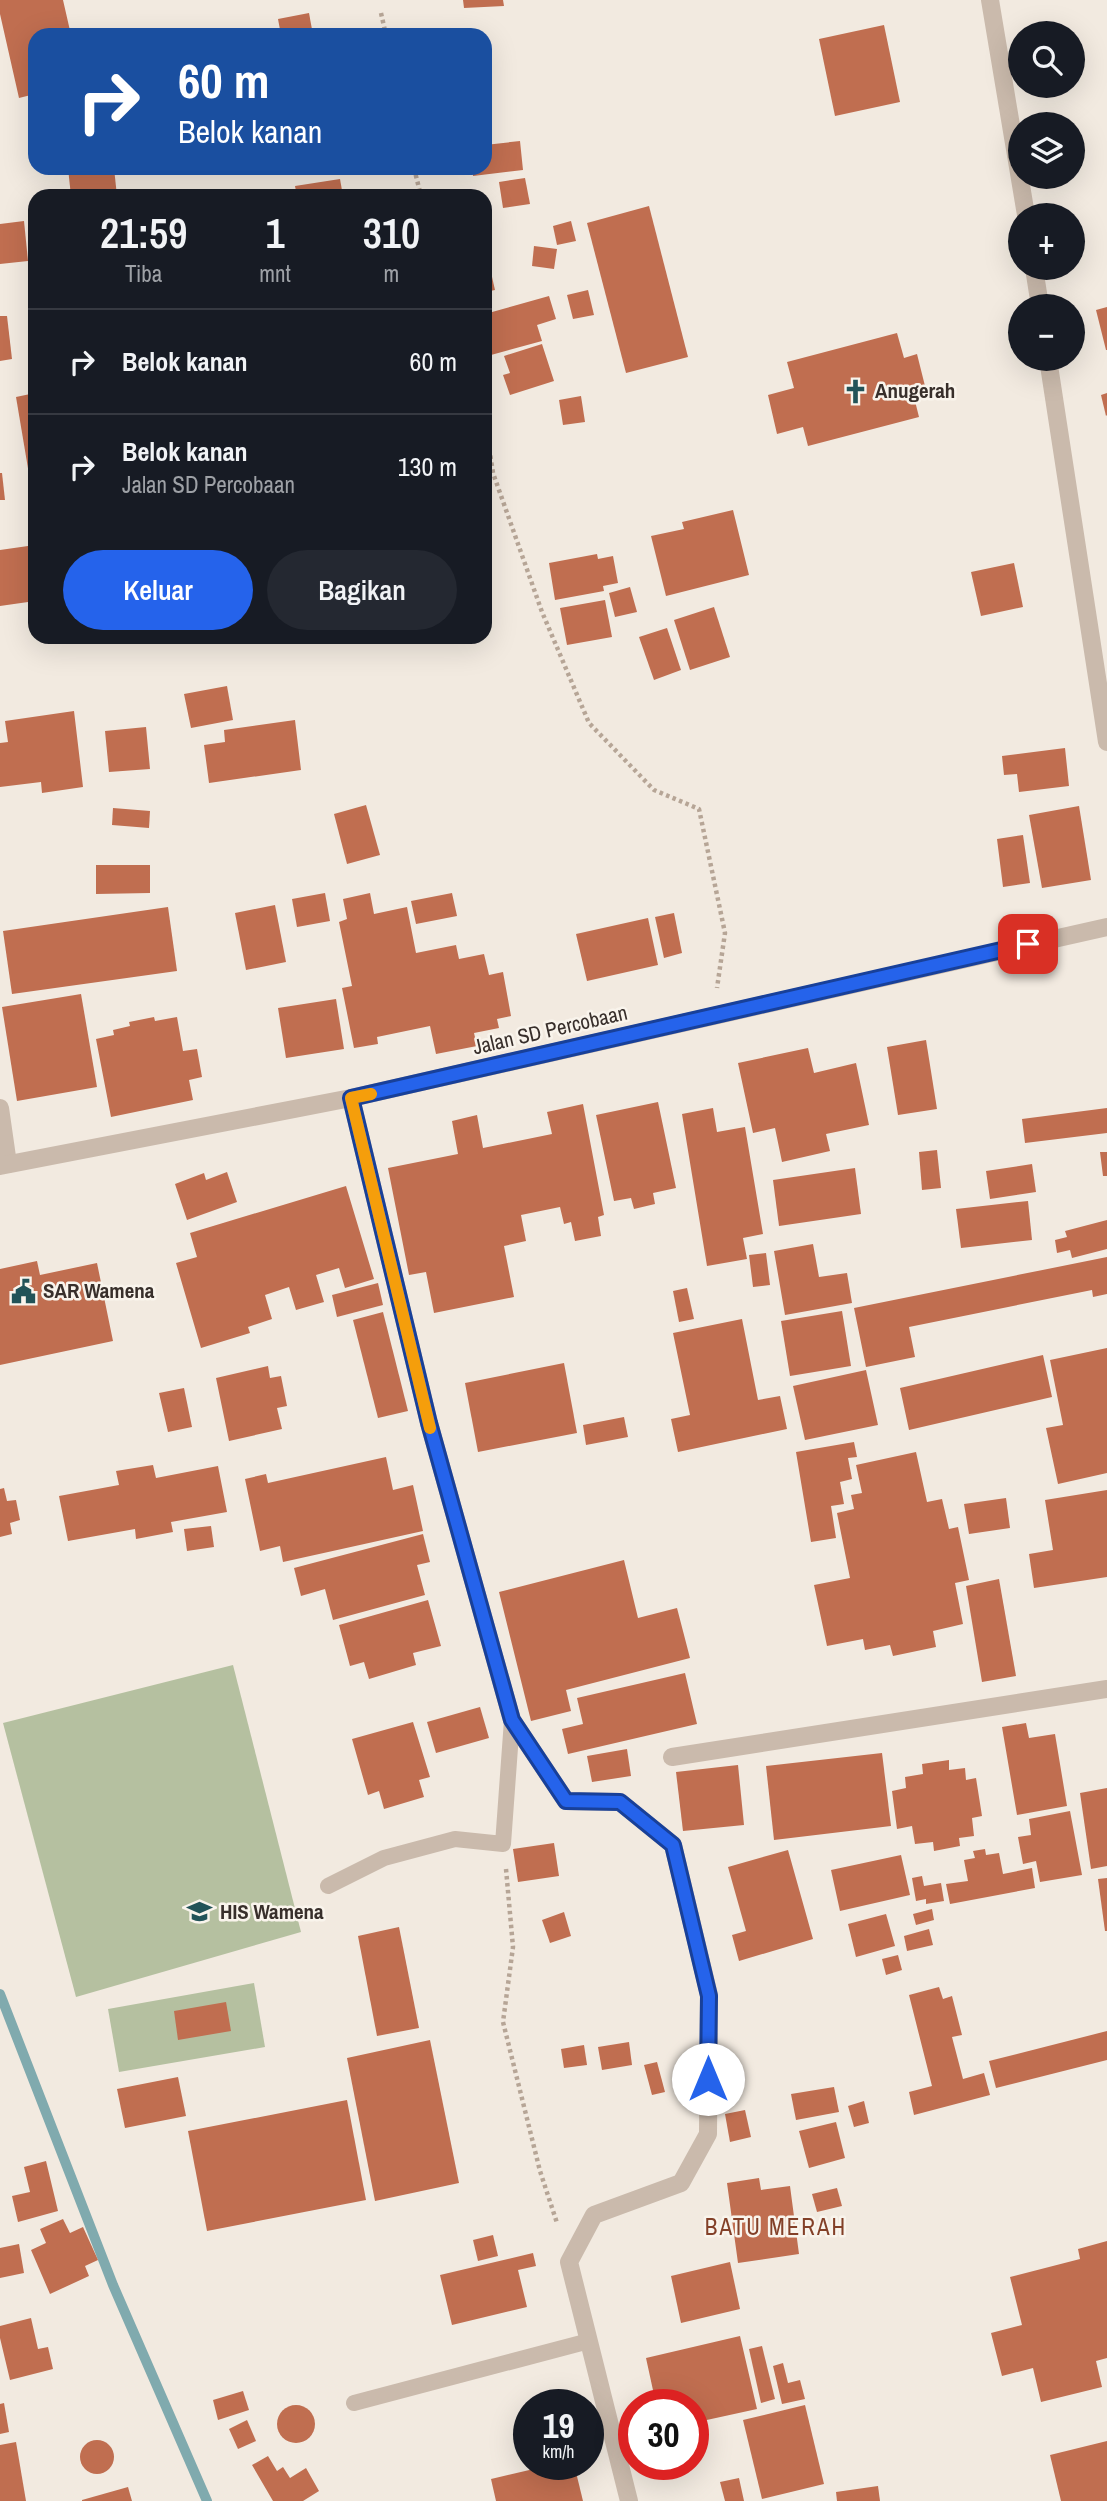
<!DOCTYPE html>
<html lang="id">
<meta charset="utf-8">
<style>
body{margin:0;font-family:"Archivo Narrow",sans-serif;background:#242831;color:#f1f3f6;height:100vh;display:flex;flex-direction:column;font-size:26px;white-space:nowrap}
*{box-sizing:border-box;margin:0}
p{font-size:23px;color:#9ea1a6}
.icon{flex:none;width:38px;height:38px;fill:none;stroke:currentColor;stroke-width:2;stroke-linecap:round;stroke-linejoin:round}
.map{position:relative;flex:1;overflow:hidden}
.drawer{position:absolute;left:28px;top:189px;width:464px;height:455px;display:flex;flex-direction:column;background:#171b24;border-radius:21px;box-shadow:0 7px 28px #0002}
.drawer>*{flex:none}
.top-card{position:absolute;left:28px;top:28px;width:464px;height:147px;border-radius:21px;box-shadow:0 7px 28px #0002;background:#1a4fa0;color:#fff;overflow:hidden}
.controls{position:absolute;left:1008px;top:21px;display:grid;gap:14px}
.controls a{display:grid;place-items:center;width:77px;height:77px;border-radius:50%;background:#171b24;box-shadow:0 7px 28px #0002;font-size:35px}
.speed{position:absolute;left:513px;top:2389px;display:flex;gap:14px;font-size:35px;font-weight:700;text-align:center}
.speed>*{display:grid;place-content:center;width:91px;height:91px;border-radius:50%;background:#171b24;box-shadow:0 7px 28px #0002;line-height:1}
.speed small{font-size:18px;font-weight:400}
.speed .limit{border:10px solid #d22;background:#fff;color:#111}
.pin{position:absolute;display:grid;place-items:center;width:60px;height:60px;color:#fff;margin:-30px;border-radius:14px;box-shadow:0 4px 10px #0006}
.me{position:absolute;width:77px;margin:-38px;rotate:0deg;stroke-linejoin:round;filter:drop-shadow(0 0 5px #0008)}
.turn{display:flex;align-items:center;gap:24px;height:147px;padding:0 35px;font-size:32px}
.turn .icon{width:91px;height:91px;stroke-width:2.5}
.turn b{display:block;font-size:49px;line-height:60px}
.eta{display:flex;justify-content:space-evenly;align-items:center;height:119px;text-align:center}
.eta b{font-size:42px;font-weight:600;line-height:49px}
.action{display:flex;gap:14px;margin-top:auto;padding:14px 35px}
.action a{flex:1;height:80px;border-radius:42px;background:#2563eb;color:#fff;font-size:28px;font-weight:600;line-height:80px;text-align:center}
.action a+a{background:#242831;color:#f1f3f6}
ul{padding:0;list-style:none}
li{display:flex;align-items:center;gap:21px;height:105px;padding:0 35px;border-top:2px solid #363941}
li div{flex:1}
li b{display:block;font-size:26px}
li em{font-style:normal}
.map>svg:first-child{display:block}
.green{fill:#b5c0a0}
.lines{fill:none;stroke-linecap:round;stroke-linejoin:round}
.stream{stroke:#80aaae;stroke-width:10}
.building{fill:#c06e50}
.path{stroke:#b6a596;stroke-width:4.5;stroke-dasharray:3.5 3.5;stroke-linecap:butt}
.service{stroke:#cabaac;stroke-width:16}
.minor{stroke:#cabaac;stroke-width:18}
.tertiary{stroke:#cabaac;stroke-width:18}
.route-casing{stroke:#184099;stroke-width:18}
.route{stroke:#2563eb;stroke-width:12}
.slow{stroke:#f59e0b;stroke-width:12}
.labels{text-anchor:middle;stroke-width:5;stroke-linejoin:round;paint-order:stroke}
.poi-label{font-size:21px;font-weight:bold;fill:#382f2b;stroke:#f9f4ec;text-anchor:start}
.street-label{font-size:21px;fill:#382f2b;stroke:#f9f4ec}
.neighbourhood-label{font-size:23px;letter-spacing:2px;fill:#834028;stroke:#f9f4ec}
</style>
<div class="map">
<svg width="1107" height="2501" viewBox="0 0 1107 2501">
<rect width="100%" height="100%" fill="#f2eae0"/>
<!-- green -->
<g class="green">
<polygon points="233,1665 301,1932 76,1997 3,1723"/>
<polygon points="254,1983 265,2047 119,2072 108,2009"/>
</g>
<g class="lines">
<!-- stream -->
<polyline class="stream" points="0,1994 113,2285 207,2501"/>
</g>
<!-- building -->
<g class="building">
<polygon points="0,0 63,0 71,35 35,35 35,94 19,98 0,14"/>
<polygon points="463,0 503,0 504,6 464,8"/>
<polygon points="309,13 313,35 281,35 278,19"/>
<polygon points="884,25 900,102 835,116 819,39"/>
<polygon points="520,141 523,170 473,176 472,168 485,168 485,145"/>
<polygon points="68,168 114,168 117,196 71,196"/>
<polygon points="525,178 530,204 503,208 499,182"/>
<polygon points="340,179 343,196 297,196 295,186"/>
<polygon points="649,206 688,357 626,373 587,223"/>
<polygon points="24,221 28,261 0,264 0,224"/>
<polygon points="571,221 576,241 557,245 553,226"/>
<polygon points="485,246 495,290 485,292"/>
<polygon points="534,246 557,249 554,269 532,266"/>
<polygon points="588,290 594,315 573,319 567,295"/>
<polygon points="549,296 556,319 537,325 542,341 491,355 485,332 485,314"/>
<polygon points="1107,307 1107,350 1106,350 1096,310"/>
<polygon points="0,316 7,316 12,359 0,361"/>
<polygon points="897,333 904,358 917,354 927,394 914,397 919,417 808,446 803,427 777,434 768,395 794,388 787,362"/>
<polygon points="542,344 554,381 510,395 503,375 510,373 504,356"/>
<polygon points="35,393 35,504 34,504 16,397"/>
<polygon points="1107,393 1107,415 1106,416 1101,395"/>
<polygon points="581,396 585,422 563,425 559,400"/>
<polygon points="0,473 2,473 5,500 0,500"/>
<polygon points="733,510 749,575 666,596 651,536 684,529 682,522"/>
<polygon points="35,545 35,601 0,606 0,550"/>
<polygon points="597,554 598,559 613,556 618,583 603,586 604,591 555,600 549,563"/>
<polygon points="1014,563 1023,607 981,616 971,572"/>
<polygon points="630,587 637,612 615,617 609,593"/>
<polygon points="605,600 612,637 567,645 560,608"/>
<polygon points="714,607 730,657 690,670 674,620"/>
<polygon points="667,628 681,670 654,680 639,637"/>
<polygon points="227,686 233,720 191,728 184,694"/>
<polygon points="74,711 83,787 42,793 41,782 0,787 0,743 8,742 5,721"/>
<polygon points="295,720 301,770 209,783 204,745 225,742 224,730"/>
<polygon points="146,727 150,769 109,772 105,731"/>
<polygon points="1065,748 1069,786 1019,792 1017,774 1004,775 1002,756"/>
<polygon points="366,805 380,855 347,864 334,814"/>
<polygon points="1079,806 1091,880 1042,888 1029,815"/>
<polygon points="113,808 150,811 149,828 112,825"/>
<polygon points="1023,835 1030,883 1003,887 997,839"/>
<polygon points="96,865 150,865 150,893 96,894"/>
<polygon points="325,893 330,921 297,927 292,899"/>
<polygon points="370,893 374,914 407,907 416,953 456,945 459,959 484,954 489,975 503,972 511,1016 497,1019 499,1028 474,1033 477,1046 436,1054 430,1026 377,1037 378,1044 354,1048 342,988 352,986 339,922 347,919 343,899"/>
<polygon points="452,893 457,916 416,924 411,901"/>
<polygon points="275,905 286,962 246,970 235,913"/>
<polygon points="168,907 177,971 12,994 3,931"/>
<polygon points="674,913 682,953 664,958 655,917"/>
<polygon points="648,918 658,965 587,981 576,934"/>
<polygon points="81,994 97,1087 17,1101 2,1007"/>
<polygon points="336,999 344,1049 286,1058 278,1008"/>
<polygon points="154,1017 155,1021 177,1017 183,1051 197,1049 202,1077 189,1080 193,1100 111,1117 96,1039 114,1035 113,1030 130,1026 129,1022"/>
<polygon points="926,1040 937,1109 898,1115 887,1047"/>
<polygon points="808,1048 814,1073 856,1063 869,1125 826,1134 830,1151 782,1162 775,1128 753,1133 738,1063"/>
<polygon points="658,1102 676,1188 653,1193 655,1204 634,1209 631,1198 614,1201 596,1115"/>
<polygon points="583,1104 604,1215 598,1217 601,1236 575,1241 571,1222 564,1224 560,1207 521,1215 526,1241 504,1246 514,1297 434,1313 426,1272 409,1275 388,1168 458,1154 452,1121 477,1115 483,1148 552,1134 547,1112"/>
<polygon points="713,1108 717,1132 745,1127 763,1234 743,1238 747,1259 707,1266 682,1114"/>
<polygon points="1107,1108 1107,1133 1025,1143 1022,1119"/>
<polygon points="937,1150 941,1188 922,1190 919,1152"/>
<polygon points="1100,1152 1107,1152 1107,1176 1103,1176"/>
<polygon points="1032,1164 1036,1192 990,1199 986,1171"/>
<polygon points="855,1168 861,1214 779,1226 773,1180"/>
<polygon points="227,1172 237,1202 187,1220 175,1184 204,1173 206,1180"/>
<polygon points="346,1186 374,1279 345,1288 339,1268 316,1275 324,1302 296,1310 289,1287 265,1295 272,1319 248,1327 250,1333 201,1348 176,1263 197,1257 190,1233"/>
<polygon points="1028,1201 1032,1240 961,1248 956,1209"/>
<polygon points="1107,1220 1107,1249 1072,1258 1070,1250 1057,1253 1055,1240 1067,1237 1065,1231"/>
<polygon points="813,1244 819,1277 847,1273 852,1303 785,1315 774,1251"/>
<polygon points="766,1253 770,1285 753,1287 749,1255"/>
<polygon points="1107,1257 1107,1294 1093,1297 1092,1290 909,1327 915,1357 866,1367 854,1308"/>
<polygon points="37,1261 40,1275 97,1263 113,1341 0,1365 0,1269"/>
<polygon points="378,1283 383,1305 337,1317 332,1295"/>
<polygon points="687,1288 694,1319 679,1322 673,1291"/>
<polygon points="842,1311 851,1366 790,1376 781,1321"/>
<polygon points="383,1312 408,1411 378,1418 353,1320"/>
<polygon points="742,1319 758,1400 780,1396 787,1429 678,1452 671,1419 690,1415 673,1333"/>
<polygon points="1107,1348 1107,1473 1058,1484 1046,1428 1063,1425 1050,1360"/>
<polygon points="1043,1355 1052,1397 909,1430 900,1388"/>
<polygon points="564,1363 577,1433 478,1452 465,1383"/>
<polygon points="268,1366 270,1378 281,1376 287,1406 277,1408 282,1429 229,1441 216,1378"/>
<polygon points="866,1370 878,1425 805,1440 793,1386"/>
<polygon points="184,1388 192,1427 168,1432 159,1393"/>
<polygon points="624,1417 628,1437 586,1445 583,1425"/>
<polygon points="854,1442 857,1457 848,1458 852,1479 840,1482 844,1504 831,1506 836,1538 811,1542 796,1452"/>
<polygon points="916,1452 927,1502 942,1499 949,1529 958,1527 969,1580 955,1583 963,1624 933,1631 936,1647 893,1656 890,1645 865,1650 863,1639 827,1646 814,1585 850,1578 837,1513 854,1509 851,1495 862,1493 856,1465"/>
<polygon points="386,1457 393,1490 413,1485 423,1531 283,1562 280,1546 260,1551 245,1479 266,1474 268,1483"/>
<polygon points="153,1465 156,1478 218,1466 227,1512 171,1522 173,1532 136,1539 135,1529 68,1541 59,1496 119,1485 116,1471"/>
<polygon points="4,1488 7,1501 16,1500 20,1520 10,1523 12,1534 0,1537 0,1489"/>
<polygon points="1107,1490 1107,1577 1034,1588 1029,1554 1053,1550 1045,1500"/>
<polygon points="1006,1498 1010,1528 969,1534 964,1504"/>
<polygon points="211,1526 214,1547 187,1551 184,1529"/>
<polygon points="423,1534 430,1562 417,1565 425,1595 333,1620 325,1589 301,1596 294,1568"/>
<polygon points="624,1560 638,1618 677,1608 690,1658 566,1690 571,1711 531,1721 499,1592"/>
<polygon points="999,1579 1016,1676 982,1682 966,1586"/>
<polygon points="428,1600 441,1646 413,1653 416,1665 369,1679 364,1662 350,1666 339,1625"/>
<polygon points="685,1673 697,1724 568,1754 562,1729 583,1724 577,1698"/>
<polygon points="480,1707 489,1738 436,1753 427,1722"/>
<polygon points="413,1722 430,1777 419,1780 424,1797 384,1809 379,1791 368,1795 352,1739"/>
<polygon points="1026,1723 1029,1738 1055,1734 1067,1806 1017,1815 1002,1727"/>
<polygon points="627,1749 631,1776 592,1782 587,1756"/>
<polygon points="882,1753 891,1826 774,1840 766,1766"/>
<polygon points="949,1760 949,1770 965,1768 966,1780 976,1778 982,1816 972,1818 974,1836 959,1838 960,1846 934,1851 933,1842 915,1844 912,1826 897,1829 892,1791 906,1788 905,1777 923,1774 922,1764"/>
<polygon points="738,1765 744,1825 683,1831 676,1772"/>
<polygon points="1107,1788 1107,1866 1091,1869 1080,1793"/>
<polygon points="1070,1811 1082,1875 1040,1882 1036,1861 1023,1864 1018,1837 1031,1835 1029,1819"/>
<polygon points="554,1843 559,1876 518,1882 513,1849"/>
<polygon points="985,1849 986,1855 999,1853 1003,1874 1032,1868 1035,1888 950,1904 946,1884 968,1881 964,1860 975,1858 973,1851"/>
<polygon points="788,1850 813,1939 739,1961 732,1935 746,1931 728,1867"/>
<polygon points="901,1855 910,1895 840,1911 831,1870"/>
<polygon points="922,1876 924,1886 941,1883 944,1901 926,1904 926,1899 916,1901 912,1878"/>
<polygon points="1107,1878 1107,1931 1105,1931 1098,1879"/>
<polygon points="932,1909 934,1920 916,1925 913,1914"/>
<polygon points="564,1912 571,1936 550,1943 542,1920"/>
<polygon points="886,1914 895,1946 856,1957 848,1924"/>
<polygon points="399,1927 419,2028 377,2036 358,1936"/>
<polygon points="929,1929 933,1945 907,1951 904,1936"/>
<polygon points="898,1955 902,1970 886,1975 882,1959"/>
<polygon points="939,1987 943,1999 952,1996 962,2035 952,2037 963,2079 984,2073 990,2095 914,2115 909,2092 932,2086 909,1995"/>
<polygon points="226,2002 231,2031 178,2040 174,2011"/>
<polygon points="1107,2031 1107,2060 996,2088 989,2061"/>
<polygon points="430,2040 459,2183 375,2201 347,2058"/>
<polygon points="629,2042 632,2065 602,2070 598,2047"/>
<polygon points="584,2045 587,2065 564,2068 561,2049"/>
<polygon points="657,2062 665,2092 652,2095 644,2065"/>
<polygon points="178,2077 186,2116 125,2128 117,2089"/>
<polygon points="834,2087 839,2112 796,2120 791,2094"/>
<polygon points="347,2100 366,2200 207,2231 188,2131"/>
<polygon points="864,2101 869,2123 854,2127 848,2106"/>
<polygon points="745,2110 751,2137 730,2142 725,2114"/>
<polygon points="836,2122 845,2158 809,2168 799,2131"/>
<polygon points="46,2161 58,2211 18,2222 12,2196 30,2192 24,2167"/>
<polygon points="759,2178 761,2190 790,2186 799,2254 738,2263 727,2183"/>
<polygon points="837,2188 842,2206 817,2212 812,2194"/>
<polygon points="63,2219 70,2233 83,2227 98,2260 85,2266 89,2276 50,2294 31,2250 46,2243 40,2229"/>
<polygon points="493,2235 498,2256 478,2261 473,2240"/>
<polygon points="1107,2241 1107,2358 1096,2361 1102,2387 1041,2402 1033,2368 1002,2376 991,2333 1022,2325 1010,2277 1080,2259 1078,2249"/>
<polygon points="19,2244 24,2273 0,2278 0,2248"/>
<polygon points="533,2253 536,2266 518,2270 527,2307 452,2325 440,2275"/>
<polygon points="730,2262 740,2309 681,2323 671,2276"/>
<polygon points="31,2318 38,2349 48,2347 53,2369 10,2380 0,2338 0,2326"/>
<polygon points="740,2336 757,2409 693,2423 693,2404 656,2404 646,2358"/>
<polygon points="762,2346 775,2399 761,2403 749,2349"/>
<polygon points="783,2363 788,2383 800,2380 805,2399 782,2404 773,2366"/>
<polygon points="243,2391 249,2410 218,2420 213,2400"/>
<polygon points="4,2403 9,2432 0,2434 0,2404"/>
<polygon points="805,2405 824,2484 762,2499 743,2420"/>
<circle cx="296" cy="2424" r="19"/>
<polygon points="247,2420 256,2441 238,2449 229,2429"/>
<circle cx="97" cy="2457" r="17"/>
<polygon points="1107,2441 1107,2501 1061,2501 1050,2455"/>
<polygon points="16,2442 26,2501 0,2501 0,2445"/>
<polygon points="268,2456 277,2471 283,2467 290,2478 306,2468 319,2491 303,2501 273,2501 252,2465"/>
<polygon points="555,2464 574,2464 583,2501 496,2501 491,2479"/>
<polygon points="739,2478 744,2501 725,2501 720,2482"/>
<polygon points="878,2486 880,2501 837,2501 836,2492"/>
<polygon points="128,2487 132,2501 82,2501 82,2500"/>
</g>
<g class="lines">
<!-- path -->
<g class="path">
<polyline points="381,13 386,35"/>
<polyline points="414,168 421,196"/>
<polyline points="485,421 493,473 542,612 589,723 654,790 699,809 725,933 717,988"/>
<polyline points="506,1869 513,1947 503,2022 540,2171 557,2223"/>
</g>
<!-- service -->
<g class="service">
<polyline points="328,1886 384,1858 455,1839 503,1844 512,1720"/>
<polyline points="354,2403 589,2341"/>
</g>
<!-- minor -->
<g class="minor">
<polyline points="351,1098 429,1423 512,1720 566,1801 620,1802 673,1845 709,1995 708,2134 681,2183 594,2215 569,2262 629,2501"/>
<polyline points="0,1108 8,1164"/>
<polyline points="672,1757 1107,1689"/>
</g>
<!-- tertiary -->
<g class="tertiary">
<polyline points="990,0 1026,215"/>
<polyline points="1034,268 1040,306"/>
<polyline points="1048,359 1107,742"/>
<polyline points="0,1166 351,1098 1107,927"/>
</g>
</g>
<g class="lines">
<defs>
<polyline id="route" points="708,2079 709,1996 673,1845 620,1802 566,1801 512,1720 429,1423 351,1098 1028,944"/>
</defs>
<!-- route casing -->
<use href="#route" class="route-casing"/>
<!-- route -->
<use href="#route" class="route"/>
<!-- slow -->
<polyline class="slow" points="371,1094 351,1098 430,1428"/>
</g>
<!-- icons -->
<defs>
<symbol id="church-bare" viewBox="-9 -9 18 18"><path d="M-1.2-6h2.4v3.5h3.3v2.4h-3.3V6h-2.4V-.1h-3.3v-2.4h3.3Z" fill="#225358" stroke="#f9f4ec" stroke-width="2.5" paint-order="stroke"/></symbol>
<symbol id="civic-bare" viewBox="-9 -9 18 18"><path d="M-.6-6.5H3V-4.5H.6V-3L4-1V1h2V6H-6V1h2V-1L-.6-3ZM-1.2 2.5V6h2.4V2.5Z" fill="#225358" stroke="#f9f4ec" stroke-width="2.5" paint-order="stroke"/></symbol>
<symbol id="school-bare" viewBox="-9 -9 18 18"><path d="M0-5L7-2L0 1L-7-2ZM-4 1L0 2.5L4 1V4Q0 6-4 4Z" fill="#225358" stroke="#f9f4ec" stroke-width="2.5" paint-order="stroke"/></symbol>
</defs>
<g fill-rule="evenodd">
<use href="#church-bare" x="838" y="374" width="35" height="35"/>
<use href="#civic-bare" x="6" y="1274" width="35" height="35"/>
<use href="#school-bare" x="182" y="1894" width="35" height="35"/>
</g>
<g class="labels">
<!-- poi labels -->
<g class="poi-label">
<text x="875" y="398">Anugerah</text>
<text x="43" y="1298">SAR Wamena</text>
<text x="220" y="1919">HIS Wamena</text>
</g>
<!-- street labels -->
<g class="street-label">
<text transform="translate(550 1030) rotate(-13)" y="7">Jalan SD Percobaan</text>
</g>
<!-- neighbourhood labels -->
<g class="neighbourhood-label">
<text x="776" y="2235">BATU MERAH</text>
</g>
</g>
</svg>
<div class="controls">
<a><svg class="icon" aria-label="search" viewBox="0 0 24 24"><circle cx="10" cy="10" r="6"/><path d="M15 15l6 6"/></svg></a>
<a><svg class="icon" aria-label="layers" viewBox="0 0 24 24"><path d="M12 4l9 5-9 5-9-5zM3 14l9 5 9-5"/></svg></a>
<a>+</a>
<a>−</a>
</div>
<div class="speed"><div>19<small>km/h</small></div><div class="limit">30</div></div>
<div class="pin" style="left:1028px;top:944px;background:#d93025"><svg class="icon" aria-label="arrive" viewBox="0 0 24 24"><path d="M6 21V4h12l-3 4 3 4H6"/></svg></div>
<svg class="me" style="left:708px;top:2079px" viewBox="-20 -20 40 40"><circle r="19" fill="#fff"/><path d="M0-13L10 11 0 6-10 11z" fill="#2563eb"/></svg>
<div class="top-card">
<div class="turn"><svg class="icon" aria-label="right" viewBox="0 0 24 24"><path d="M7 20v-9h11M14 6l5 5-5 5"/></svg><div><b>60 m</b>Belok kanan</div></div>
</div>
<section class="drawer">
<div class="eta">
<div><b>21:59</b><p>Tiba</p></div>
<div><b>1</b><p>mnt</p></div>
<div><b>310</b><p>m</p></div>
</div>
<ul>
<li><svg class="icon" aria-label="right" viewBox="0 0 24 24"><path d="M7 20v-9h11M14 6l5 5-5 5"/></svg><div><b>Belok kanan</b></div><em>60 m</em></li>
<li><svg class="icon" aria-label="right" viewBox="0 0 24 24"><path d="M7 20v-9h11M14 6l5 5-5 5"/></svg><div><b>Belok kanan</b><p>Jalan SD Percobaan</p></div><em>130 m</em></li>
</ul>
<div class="action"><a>Keluar</a><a>Bagikan</a></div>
</section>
</div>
